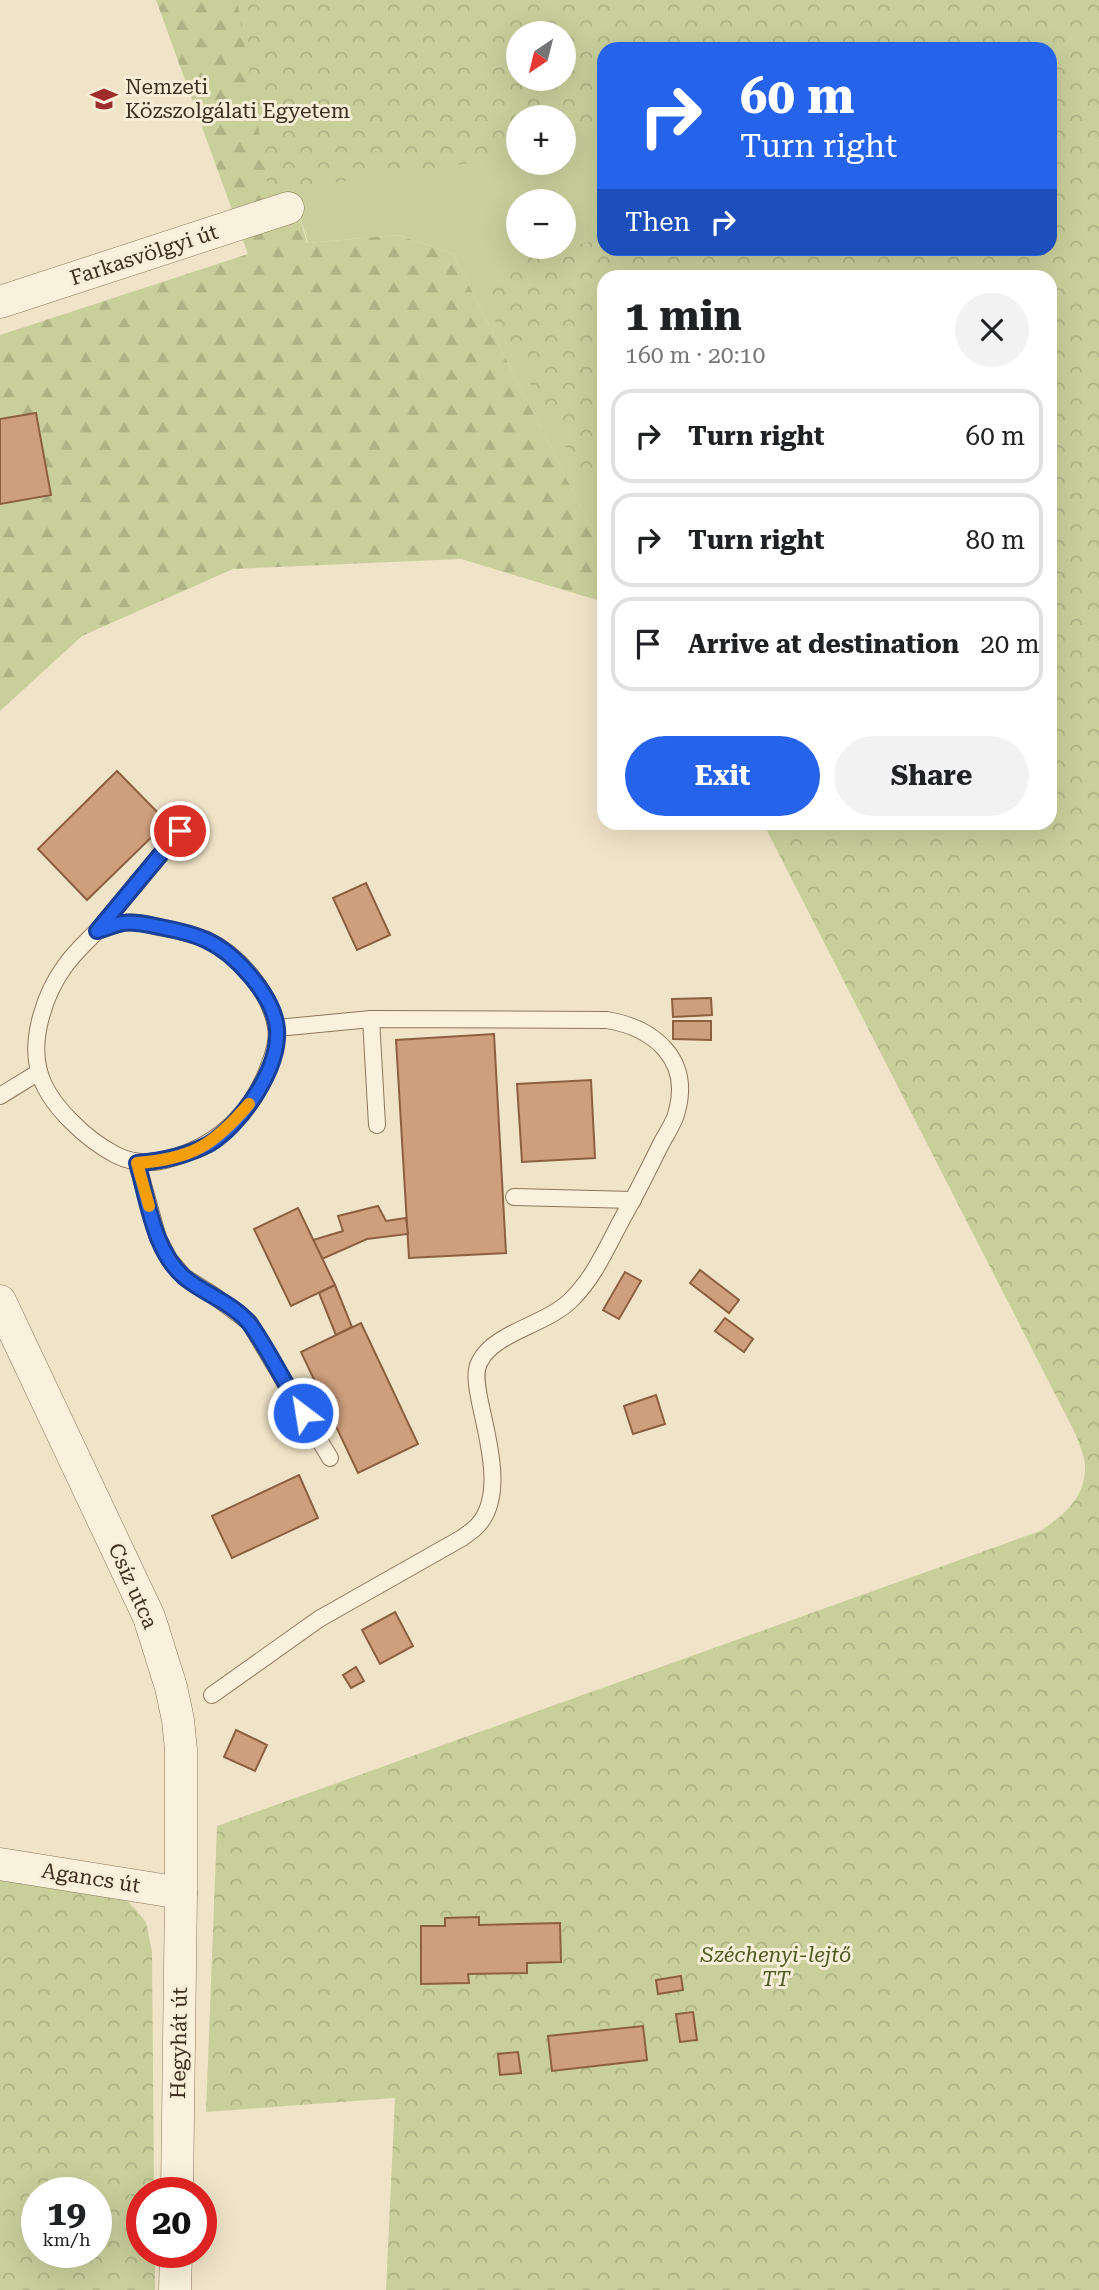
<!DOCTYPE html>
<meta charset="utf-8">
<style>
body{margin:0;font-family:"Roboto Serif",serif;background:#f2f2f2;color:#202124;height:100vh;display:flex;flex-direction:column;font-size:26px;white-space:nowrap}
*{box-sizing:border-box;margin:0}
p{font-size:23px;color:#757577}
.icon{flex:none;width:38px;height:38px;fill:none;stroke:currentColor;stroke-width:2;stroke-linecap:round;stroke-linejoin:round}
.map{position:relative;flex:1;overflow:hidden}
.sheet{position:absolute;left:597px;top:270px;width:460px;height:560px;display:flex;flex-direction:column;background:#fff;border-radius:21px;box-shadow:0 7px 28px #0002}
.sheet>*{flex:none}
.top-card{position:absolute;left:597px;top:42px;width:460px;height:214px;border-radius:21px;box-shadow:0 7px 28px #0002;background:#2563eb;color:#fff;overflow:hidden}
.needle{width:46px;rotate:215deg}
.tools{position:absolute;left:506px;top:21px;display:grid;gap:14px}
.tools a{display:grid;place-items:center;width:70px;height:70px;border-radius:50%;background:#fff;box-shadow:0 7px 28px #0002;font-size:35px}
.speed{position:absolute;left:21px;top:2177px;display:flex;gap:14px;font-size:35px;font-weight:700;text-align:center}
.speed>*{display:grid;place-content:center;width:91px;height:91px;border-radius:50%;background:#fff;box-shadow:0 7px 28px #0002;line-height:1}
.speed small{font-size:18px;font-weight:400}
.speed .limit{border:10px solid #d22;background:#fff;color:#111}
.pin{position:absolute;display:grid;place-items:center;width:60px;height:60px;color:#fff;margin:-30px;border:4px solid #fff;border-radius:50%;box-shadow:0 2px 7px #0007}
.me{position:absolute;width:77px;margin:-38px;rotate:329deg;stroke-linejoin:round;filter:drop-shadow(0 0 5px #0008)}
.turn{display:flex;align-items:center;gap:24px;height:147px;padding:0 28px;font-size:32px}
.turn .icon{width:91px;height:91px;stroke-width:2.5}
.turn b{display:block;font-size:49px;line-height:60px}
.then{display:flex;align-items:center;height:66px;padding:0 28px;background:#0003;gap:14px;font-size:26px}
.round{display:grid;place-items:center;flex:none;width:74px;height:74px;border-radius:37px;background:#f2f2f2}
.overview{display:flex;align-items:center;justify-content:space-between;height:119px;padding:0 28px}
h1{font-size:42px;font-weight:700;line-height:52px}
.cta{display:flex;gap:14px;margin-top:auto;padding:14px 28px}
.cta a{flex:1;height:80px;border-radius:42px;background:#2563eb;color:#fff;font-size:28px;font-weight:700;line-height:80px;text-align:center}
.cta a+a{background:#f2f2f2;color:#202124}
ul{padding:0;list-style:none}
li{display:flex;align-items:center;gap:21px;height:94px;margin:0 14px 10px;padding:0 14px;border:4px solid #e0e0e0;border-radius:21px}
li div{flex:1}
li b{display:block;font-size:26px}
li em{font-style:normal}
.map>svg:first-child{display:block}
.green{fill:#c9cf9b;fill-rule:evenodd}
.forest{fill:url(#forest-firs)}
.park{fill:url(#park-crowns);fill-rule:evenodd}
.building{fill:#cf9f7d;stroke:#8d5f41;stroke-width:2}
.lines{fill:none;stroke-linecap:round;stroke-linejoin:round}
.service-casing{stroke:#8d765c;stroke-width:18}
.minor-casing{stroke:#8d765c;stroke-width:33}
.service{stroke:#faf1dc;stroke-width:16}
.minor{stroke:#faf1dc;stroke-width:32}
.route-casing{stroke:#184099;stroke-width:18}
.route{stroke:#2563eb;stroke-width:12}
.slow{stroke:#f59e0b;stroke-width:12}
.labels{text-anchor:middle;stroke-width:6;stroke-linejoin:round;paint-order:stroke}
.poi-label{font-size:21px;fill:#3d2e20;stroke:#f7eed8;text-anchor:start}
.street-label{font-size:21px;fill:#3d2e20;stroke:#f7eed8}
.park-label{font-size:21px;font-style:italic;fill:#4d5a26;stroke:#f7eed8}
</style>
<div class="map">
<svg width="1099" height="2290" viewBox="0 0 1099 2290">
<defs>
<pattern id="forest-firs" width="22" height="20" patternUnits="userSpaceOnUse" patternTransform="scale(1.75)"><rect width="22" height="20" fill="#c9cf9b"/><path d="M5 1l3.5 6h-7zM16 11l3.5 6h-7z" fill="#aeb285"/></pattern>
<pattern id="park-crowns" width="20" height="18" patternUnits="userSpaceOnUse" patternTransform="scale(1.75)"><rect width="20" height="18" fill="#c9cf9b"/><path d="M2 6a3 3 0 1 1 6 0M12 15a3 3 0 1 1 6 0" fill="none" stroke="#aeb285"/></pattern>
</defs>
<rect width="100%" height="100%" fill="#f0e4c8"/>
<!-- green -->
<path class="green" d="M254,0h577l-227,49v504l-151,-299 -55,-19 -90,8 -15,-49 6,-45zM518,33h46v46h-46zM518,117h46v46h-46zM518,201h46v46h-46z"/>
<!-- forest -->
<polygon class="forest" points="156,0 254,0 299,149 293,194 307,243 398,235 453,254 604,553 604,602 461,559 233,569 82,636 0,711 0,335 248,254"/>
<!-- park -->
<g class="park">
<path d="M237,0h862v2290h-713l9,-192 -189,14 11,-286 823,-295c23,-15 46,-33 45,-65 0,-10 -6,-22 -9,-31l-313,-612 287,-1v-546h-446v240l-116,-208 4,-26 24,-20 88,-24v10h446v-199h-446v94l-40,6v-32h-46v39l-249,36zM518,33h46v46h-46z"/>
<path d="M0,1875l121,18 25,29 6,29 2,242h-12v59h13v38h-155zM37,2193h59v59h-59z"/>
</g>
<!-- building -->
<g class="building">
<polygon points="36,413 51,495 0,504 0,419"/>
<polygon points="117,771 167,822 87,900 38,849"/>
<polygon points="366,883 390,935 357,950 333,898"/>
<polygon points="711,998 712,1015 673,1017 672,999"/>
<polygon points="673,1021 711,1021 711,1040 673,1039"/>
<polygon points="494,1034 506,1253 409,1258 396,1040"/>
<polygon points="591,1080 595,1158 522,1162 517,1084"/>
<polygon points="378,1206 386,1221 406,1218 408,1234 367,1239 322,1259 313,1240 343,1231 338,1216"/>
<polygon points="298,1208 335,1285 291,1306 254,1229"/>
<polygon points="700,1270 739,1300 729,1313 690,1283"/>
<polygon points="625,1272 641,1281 619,1319 603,1310"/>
<polygon points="335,1285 352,1327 336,1335 319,1293"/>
<polygon points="725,1318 753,1339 744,1352 715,1331"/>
<polygon points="361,1323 418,1444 358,1473 301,1352"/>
<polygon points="656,1395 665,1424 633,1434 624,1406"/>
<polygon points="299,1475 318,1518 232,1558 212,1516"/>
<polygon points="395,1612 413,1646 380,1664 362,1630"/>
<polygon points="356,1667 364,1681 351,1688 343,1675"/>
<polygon points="236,1730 267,1745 255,1771 224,1757"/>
<polygon points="479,1917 479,1925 560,1923 561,1962 527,1963 527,1973 468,1974 469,1983 421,1984 421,1926 445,1926 445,1918"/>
<polygon points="681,1976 683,1990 658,1994 656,1980"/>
<polygon points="693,2012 697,2040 680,2042 676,2014"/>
<polygon points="643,2026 647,2060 552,2071 548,2036"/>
<polygon points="518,2052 521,2073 500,2075 498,2054"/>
</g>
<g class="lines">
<defs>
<g id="service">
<path d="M97,931c8,-2 17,-7 26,-8 11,-2 25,1 36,4 16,3 31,6 46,12 33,15 65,52 71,88 2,11 -2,26 -6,36 -16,48 -50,81 -98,95 -19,6 -38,6 -56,-3 -29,-15 -69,-51 -77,-84 -9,-33 6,-78 26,-105 9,-13 21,-24 32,-35l83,-100"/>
<polyline points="371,1019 377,1125"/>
<polyline points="0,1096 39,1072"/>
<polyline points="137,1163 158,1238 169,1259 184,1277 213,1295 249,1322 330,1458"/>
<polyline points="514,1197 633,1200"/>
<path d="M212,1695l107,-76 143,-81c5,-4 12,-8 16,-13 28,-31 8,-91 1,-128 -2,-11 -5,-26 1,-36 15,-29 66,-36 91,-61 25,-24 39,-60 56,-90 12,-21 23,-44 34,-66 5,-10 14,-22 16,-33 14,-52 -23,-83 -70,-91l-236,-1 -94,9"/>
</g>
<g id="minor">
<polyline points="0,302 288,208"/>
<polyline points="0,1301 149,1617 171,1687 178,1720 181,1750 181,1893 177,2193"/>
<polyline points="0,1864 181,1893"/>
<polyline points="175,2290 176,2252"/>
</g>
</defs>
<!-- service casing -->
<use href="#service" class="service-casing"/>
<!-- minor casing -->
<use href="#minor" class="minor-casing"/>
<!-- service -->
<use href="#service" class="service"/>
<!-- minor -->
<use href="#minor" class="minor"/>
</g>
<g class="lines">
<defs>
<path id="route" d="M180,831l-83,100c8,-2 18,-7 26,-8 11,-2 26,2 37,4 16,3 31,6 46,13 29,13 68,56 71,89 3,39 -36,96 -68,115 -23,12 -47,17 -72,19 11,37 16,87 47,114 20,17 49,26 66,47 18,25 36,62 53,89"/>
</defs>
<!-- route casing -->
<use href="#route" class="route-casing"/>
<!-- route -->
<use href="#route" class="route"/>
<!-- slow -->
<path class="slow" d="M149,1206l-12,-43c55,-4 77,-18 112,-59"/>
</g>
<!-- icons -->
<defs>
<symbol id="university-bare" viewBox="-9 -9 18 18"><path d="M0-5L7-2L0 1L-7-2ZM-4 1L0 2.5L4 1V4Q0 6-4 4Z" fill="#9e2a2b" stroke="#f7eed8" stroke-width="2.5" paint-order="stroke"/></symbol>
</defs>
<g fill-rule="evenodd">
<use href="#university-bare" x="85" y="80" width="38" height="38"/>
</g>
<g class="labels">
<!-- poi labels -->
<g class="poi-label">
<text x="125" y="94">Nemzeti<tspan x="125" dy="24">Közszolgálati Egyetem</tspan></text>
</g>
<!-- street labels -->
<g class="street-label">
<text transform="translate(144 255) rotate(-18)" y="7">Farkasvölgyi út</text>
<text transform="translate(133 1586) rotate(66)" y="7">Csíz utca</text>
<text transform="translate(91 1878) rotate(9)" y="7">Agancs út</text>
<text transform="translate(179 2043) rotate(-89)" y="7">Hegyhát út</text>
</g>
<!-- park labels -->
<g class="park-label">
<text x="776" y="1962">Széchenyi-lejtő<tspan x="776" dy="24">TT</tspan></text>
</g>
</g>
</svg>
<div class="tools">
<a><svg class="needle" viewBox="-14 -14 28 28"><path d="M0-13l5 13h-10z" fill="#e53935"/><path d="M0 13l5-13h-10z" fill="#757577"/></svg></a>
<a>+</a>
<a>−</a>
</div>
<div class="speed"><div>19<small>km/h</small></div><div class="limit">20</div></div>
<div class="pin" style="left:180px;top:831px;background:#d93025"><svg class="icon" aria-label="arrive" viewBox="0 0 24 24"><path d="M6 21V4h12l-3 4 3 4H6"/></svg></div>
<svg class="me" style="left:303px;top:1413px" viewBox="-20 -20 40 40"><circle r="17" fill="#2563eb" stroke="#fff" stroke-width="3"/><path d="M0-11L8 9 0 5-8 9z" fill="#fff"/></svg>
<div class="top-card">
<div class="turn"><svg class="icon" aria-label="right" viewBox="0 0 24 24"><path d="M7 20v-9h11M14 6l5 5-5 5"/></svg><div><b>60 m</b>Turn right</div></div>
<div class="then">Then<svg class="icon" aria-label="right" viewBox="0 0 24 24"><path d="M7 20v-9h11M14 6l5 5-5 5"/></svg></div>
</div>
<section class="sheet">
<div class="overview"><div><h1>1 min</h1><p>160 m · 20:10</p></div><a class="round"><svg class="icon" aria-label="close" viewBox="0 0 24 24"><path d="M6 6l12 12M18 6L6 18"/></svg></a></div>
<ul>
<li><svg class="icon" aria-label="right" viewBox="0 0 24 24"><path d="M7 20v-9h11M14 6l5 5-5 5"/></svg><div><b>Turn right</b></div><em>60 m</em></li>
<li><svg class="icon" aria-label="right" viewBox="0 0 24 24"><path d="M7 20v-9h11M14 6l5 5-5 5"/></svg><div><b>Turn right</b></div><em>80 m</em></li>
<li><svg class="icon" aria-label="arrive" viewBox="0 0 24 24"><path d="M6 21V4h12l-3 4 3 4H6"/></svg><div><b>Arrive at destination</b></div><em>20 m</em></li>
</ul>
<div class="cta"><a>Exit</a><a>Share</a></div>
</section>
</div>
